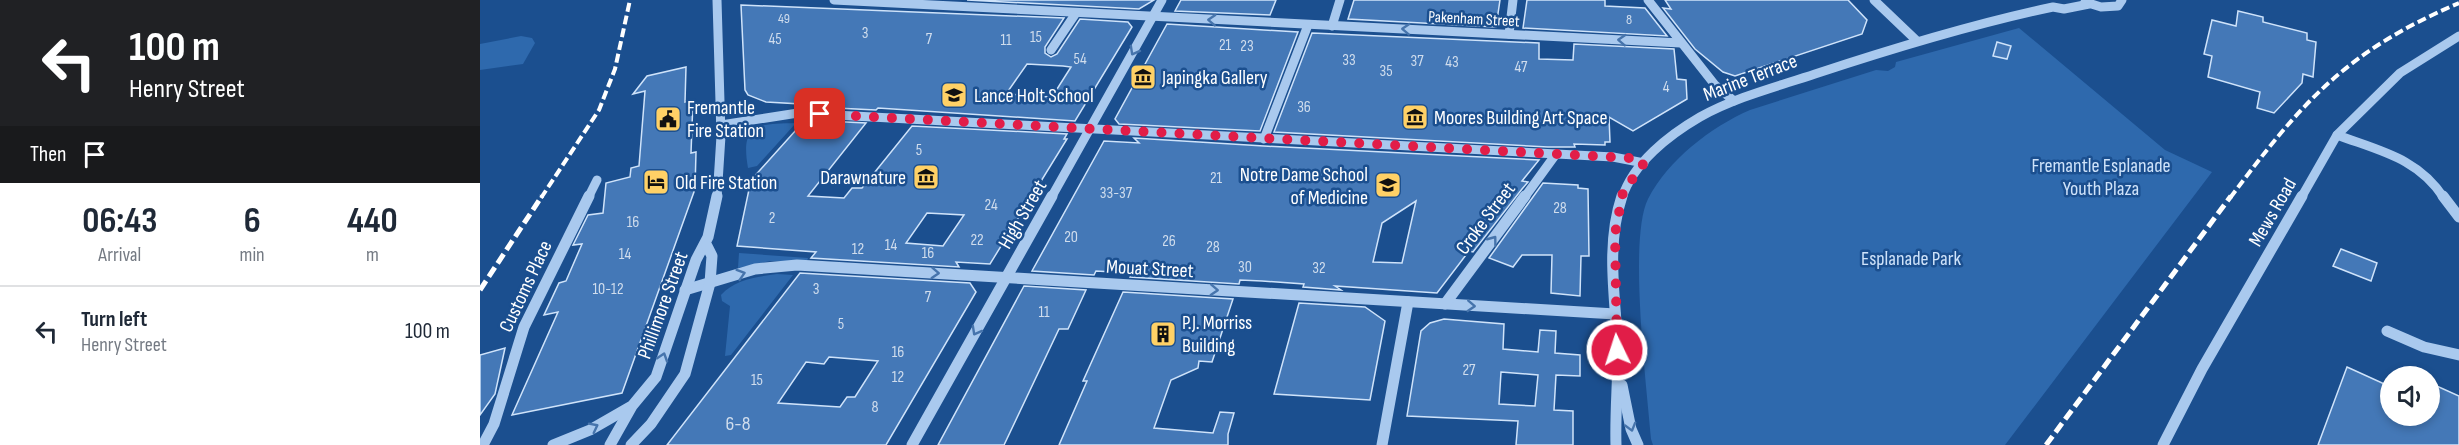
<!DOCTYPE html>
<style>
body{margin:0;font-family:"Sofia Sans Condensed",sans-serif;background:#f6f6f7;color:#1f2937;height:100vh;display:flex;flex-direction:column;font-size:22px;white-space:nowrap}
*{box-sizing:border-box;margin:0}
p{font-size:20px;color:#747a83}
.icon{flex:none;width:33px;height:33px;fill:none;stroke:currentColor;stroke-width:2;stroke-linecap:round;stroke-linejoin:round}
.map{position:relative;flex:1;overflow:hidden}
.side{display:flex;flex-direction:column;background:#fff;width:480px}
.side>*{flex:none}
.guide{background:#202124;color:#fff;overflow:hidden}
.buttons{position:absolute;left:1900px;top:366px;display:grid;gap:12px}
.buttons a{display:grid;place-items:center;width:60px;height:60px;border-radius:50%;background:#fff;box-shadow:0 3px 9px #0003;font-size:30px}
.pin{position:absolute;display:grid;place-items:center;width:51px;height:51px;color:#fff;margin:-26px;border-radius:12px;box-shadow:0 3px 9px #0006}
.me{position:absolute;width:66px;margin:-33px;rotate:356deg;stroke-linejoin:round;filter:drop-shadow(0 0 4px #0008)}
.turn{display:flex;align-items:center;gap:21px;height:126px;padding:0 30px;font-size:27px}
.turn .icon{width:78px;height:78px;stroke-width:2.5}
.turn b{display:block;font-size:42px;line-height:51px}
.then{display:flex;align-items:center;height:57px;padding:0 30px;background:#0003;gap:12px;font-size:22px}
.eta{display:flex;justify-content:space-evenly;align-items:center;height:102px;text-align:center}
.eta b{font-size:36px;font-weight:700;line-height:42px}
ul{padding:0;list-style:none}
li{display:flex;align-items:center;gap:18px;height:90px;padding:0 30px;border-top:2px solid #e0e1e3}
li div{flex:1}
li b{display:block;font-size:22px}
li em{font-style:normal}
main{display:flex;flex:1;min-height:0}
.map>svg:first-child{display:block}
.green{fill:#2e69ad}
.building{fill:#4478b7;stroke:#cfe3fa;stroke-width:1.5;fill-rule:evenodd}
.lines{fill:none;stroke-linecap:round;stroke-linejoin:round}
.minor-far1{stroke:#a9c9ee;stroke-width:9}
.minor{stroke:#a9c9ee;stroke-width:11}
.rail-far1{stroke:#fff;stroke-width:4;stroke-dasharray:9 4;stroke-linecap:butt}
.rail{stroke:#fff;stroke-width:5;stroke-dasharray:11 5;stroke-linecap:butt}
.oneway{stroke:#4674ac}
.route{stroke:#e11d48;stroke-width:10;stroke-dasharray:0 18}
.labels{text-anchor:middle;stroke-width:5;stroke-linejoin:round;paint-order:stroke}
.far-number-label{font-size:14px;fill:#d0dded}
.far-street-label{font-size:16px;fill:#fff;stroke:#1b4f8f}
.number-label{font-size:16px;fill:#d0dded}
.poi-label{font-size:20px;fill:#fff;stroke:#1b4f8f;text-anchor:start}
.street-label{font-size:20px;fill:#fff;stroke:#1b4f8f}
.park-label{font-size:20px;fill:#cfe3fa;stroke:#1b4f8f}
.near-number-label{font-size:20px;fill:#d0dded}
</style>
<main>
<section class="side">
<div class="guide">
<div class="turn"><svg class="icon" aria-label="left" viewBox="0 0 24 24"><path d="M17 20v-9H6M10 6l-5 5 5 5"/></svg><div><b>100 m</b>Henry Street</div></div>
<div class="then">Then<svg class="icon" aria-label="arrive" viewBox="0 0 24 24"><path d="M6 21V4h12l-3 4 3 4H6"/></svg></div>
</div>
<div class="eta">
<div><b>06:43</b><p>Arrival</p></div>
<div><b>6</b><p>min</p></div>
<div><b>440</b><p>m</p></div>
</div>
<ul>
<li><svg class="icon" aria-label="left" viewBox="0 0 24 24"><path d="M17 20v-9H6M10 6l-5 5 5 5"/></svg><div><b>Turn left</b><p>Henry Street</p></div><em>100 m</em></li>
</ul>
</section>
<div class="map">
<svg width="1979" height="445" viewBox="0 0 1979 445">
<rect width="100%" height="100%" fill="#1b4f8f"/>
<!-- green -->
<g class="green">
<path d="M1539,28l146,122 47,22 -207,273h-352l-2,-6c-4,-51 -23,-200 -3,-240 20,-39 63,-72 102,-89l126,-40 12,1 7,-4 1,-5z"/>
<polygon points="41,36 52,38 55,43 43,64 0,70 0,44"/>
<path d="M316,123l-39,43 -9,2c-8,-45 10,-44 48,-45z"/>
<polygon points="259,253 328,258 327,261 290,261 258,268"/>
<path d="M297,274l16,1 -62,80 -6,1 5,-50 -8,-5 -1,-6c14,-16 37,-18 56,-21z"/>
</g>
<!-- building -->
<g class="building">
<polygon points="487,0 674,0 659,9"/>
<polygon points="701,0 796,0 790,15 695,11"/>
<polygon points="874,0 1020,0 1016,27 868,19"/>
<polygon points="1047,0 1125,0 1125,6 1165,8 1187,36 1043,28"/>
<polygon points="1185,0 1368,0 1387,20 1382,34 1255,76 1243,72 1215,49 1183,8 1191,9"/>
<path d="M261,5l323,13 -19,29v6l6,4 6,-3 23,-35 48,3 4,5 -57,94 -197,-13 -2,2 -60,-3 2,-2 -52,-3 -18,-7 -3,-5zM547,64l36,2 8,1 -19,30 -46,-3z"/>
<polygon points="1758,11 1783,17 1783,22 1827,33 1827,40 1836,42 1833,77 1823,74 1822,83 1794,113 1777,108 1780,92 1728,77 1732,56 1724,54 1732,20 1756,26"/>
<polygon points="687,24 818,32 780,131 639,124 635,119"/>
<polygon points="832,33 1059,43 1059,59 1093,60 1094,44 1194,49 1197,79 1206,80 1207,99 1153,131 1129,117 1130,142 1125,142 1125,145 1094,144 1095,147 1068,147 794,132"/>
<polygon points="1517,42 1531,46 1527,59 1513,56"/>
<polygon points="206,67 205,102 213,100 211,153 216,152 215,189 142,393 32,415 78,312 64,315 79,283 86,281 102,244 93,245 108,215 123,213 126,183 150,177 151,168 159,166 165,91 153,94 167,76"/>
<path d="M325,120l61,3 -58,73 36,2 8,-10h10l50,-62 155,8 -3,5h3l-77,125 -34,-2 3,5 -148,-9 5,-6 -79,-6 14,-66zM447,213l37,2 -21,31 -37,-3z"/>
<path d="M654,138l130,8 275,14 -17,21 6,1 -6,7 -49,63 -4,-1 -32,42 -102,-7 6,4 -38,-3 1,-3 -42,-3 -22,-1 -1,4 -109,-7 1,-4 -35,-2 -2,4 -62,-4 72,-130 35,2zM936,201l-14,62 -29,-1 9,-39z"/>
<polygon points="1063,183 1098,185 1098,188 1108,189 1109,256 1101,256 1100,296 1071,293 1072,255 1042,255 1033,267 1009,258"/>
<polygon points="1861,249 1897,263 1891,281 1853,266"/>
<path d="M320,273l170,10 6,9 -90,153h-219zM349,357l49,4 -23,36h-8l-7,10 -62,-4 28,-41 18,2z"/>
<polygon points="544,286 606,290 588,329 579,329 524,445 458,445"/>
<polygon points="643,292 753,299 732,362 719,361 718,368 691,380 674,428 733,433 740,412 754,413 748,434 748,445 579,445 607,381 603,381"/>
<polygon points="819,303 885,307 905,321 890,400 794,394"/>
<path d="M964,319l60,5 -1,25 35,3 2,-22 16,1 -1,22 25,2v21l-24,-1 -2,35 19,1v34h-57l2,-24 -111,-5 14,-85 9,-8zM1021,372l37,3 -3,31 -36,-2z"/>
<polygon points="25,348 15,394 0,415 0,355"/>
<polygon points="1867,367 1911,387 1911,416 1950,416 1950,383 1979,396 1979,445 1838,445"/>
</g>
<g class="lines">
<!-- minor-far1 -->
<g class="minor-far1">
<polyline points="237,0 241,136 237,198"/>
<polyline points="354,0 1201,43"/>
<polyline points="1168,0 1235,85 1254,101"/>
<polyline points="1394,0 1437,41"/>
<polyline points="1605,2 1621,7 1638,6 1642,0"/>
<polyline points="852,26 860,0"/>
<polyline points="1029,34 1033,0"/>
<polyline points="571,50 596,13"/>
<polyline points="241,125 318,113 1133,157 1164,163"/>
<path d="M1857,135c43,16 81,23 107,63"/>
<polyline points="784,139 828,25"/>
<polyline points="108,198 117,180"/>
<polyline points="571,198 682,0"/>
<polyline points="1044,198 1076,154"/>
<path d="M1142,198c11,-35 47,-63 78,-81 36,-20 76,-30 115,-43 79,-26 157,-50 238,-67l11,2 25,-5"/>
<polyline points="1821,198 1857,135 1920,73 1979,36"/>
</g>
<!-- minor -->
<g class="minor">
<polyline points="1963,196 1979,217"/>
<polyline points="205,290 275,269 317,265 1135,314"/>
<polyline points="965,304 1045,196"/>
<polyline points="1907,331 1944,347 1979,355"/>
<polyline points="1142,385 1151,429 1158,445"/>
<polyline points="3,445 14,424 44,327 109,196"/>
<polyline points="73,445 110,430 150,407"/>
<polyline points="130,445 152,406 176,377 216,260 228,237 237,196"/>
<polyline points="151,445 171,424 205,374 230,283 232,256 227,246"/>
<polyline points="432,445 572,196"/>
<polyline points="902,445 928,302"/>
<path d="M1136,445c-1,-31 2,-62 2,-92 -2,-52 -13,-106 4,-157"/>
<polyline points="1683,445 1722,369 1822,196"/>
</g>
<!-- rail-far1 -->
<g class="rail-far1">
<polyline points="61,198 119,110 135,69 150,0"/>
<path d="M1750,198c72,-96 116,-147 229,-195"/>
</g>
<!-- rail -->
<g class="rail">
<polyline points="0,290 62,196"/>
<polyline points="1566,445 1751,196"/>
</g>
</g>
<!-- one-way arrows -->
<defs><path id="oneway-chevron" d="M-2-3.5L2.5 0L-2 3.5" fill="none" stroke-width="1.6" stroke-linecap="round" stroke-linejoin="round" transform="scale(1.5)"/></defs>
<g class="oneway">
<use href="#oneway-chevron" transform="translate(732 20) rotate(-177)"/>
<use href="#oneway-chevron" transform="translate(926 29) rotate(-177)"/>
<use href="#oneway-chevron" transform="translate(1142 40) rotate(-177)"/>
<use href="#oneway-chevron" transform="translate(654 51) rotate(119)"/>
<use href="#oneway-chevron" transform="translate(1013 240) rotate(-53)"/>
<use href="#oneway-chevron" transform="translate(455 273) rotate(3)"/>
<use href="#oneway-chevron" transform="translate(261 274) rotate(-17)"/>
<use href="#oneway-chevron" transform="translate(734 290) rotate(3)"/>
<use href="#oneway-chevron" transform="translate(991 306) rotate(3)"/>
<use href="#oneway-chevron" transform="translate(496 331) rotate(119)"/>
<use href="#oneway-chevron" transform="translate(183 357) rotate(-72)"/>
<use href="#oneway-chevron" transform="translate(114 427) rotate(-27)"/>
<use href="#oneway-chevron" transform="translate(1151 427) rotate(74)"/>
</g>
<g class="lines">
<!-- route -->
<polyline class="route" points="340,114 1149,158 1164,163 1143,192 1135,234 1137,350"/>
</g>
<!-- icons -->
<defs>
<symbol id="museum-square" viewBox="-11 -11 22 22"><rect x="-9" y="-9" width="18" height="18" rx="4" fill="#ffd166" stroke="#1b4f8f"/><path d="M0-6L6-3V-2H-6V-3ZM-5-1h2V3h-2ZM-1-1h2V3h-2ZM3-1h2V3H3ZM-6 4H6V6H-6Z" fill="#111"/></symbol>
<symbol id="school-square" viewBox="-11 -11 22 22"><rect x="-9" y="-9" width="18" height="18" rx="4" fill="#ffd166" stroke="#1b4f8f"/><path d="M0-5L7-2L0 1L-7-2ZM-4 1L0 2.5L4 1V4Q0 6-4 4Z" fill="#111"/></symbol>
<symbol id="civic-square" viewBox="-11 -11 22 22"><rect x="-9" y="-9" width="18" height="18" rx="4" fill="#ffd166" stroke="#1b4f8f"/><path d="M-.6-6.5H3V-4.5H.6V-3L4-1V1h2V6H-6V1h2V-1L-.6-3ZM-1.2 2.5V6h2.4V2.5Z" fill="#111"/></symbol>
<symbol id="hotel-square" viewBox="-11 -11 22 22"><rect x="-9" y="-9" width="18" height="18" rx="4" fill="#ffd166" stroke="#1b4f8f"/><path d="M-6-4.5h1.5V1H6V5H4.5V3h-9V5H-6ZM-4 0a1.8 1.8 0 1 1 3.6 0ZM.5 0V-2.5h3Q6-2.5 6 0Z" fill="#111"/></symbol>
<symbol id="university-square" viewBox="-11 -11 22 22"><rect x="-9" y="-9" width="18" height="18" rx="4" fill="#ffd166" stroke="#1b4f8f"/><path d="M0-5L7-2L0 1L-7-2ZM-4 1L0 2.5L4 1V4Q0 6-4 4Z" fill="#111"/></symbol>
<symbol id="building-square" viewBox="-11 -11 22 22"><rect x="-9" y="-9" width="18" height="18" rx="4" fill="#ffd166" stroke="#1b4f8f"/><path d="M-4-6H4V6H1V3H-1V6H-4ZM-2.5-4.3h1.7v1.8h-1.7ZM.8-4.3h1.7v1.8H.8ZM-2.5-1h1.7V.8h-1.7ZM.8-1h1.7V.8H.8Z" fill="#111"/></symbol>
</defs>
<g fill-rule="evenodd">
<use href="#museum-square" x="648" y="62" width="30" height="30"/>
<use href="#school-square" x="459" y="80" width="30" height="30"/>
<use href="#museum-square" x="920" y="102" width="30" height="30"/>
<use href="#civic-square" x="173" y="104" width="30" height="30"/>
<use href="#museum-square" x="431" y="162" width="30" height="30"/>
<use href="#hotel-square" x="161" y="167" width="30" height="30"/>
<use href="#university-square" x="893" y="170" width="30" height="30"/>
<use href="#building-square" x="668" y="319" width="30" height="30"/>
</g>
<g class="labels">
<!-- far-number labels -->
<g class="far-number-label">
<text x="304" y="23">49</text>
<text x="1149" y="24">8</text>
</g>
<!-- far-street labels -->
<g class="far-street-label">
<text transform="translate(994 18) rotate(3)" y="6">Pakenham Street</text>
</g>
<!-- number labels -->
<g class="number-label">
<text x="385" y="38">3</text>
<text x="556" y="42">15</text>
<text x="295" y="44">45</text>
<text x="449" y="44">7</text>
<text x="526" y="45">11</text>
<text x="745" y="50">21</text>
<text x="767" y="51">23</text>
<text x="600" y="64">54</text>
<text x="869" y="65">33</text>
<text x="937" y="66">37</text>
<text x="972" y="67">43</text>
<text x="1041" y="72">47</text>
<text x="906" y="76">35</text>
<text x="1186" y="92">4</text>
<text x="824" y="112">36</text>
<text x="439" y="155">5</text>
<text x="736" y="183">21</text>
<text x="636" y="198">33-37</text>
<text x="511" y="210">24</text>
<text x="1080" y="213">28</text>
<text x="292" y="223">2</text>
<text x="153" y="227">16</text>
<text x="591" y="242">20</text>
<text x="497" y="245">22</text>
<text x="689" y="246">26</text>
<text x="411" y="250">14</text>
<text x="733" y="252">28</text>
<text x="378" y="254">12</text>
<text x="448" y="258">16</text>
<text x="145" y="259">14</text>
<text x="765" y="272">30</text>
<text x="839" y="273">32</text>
<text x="128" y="294">10-12</text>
<text x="336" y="294">3</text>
<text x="448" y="302">7</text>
<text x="564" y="317">11</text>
<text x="361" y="329">5</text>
<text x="418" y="357">16</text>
<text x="989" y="375">27</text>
<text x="418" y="382">12</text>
<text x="277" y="385">15</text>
<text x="395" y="412">8</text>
</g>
<!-- poi labels -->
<g class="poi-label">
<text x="682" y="84">Japingka Gallery</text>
<text x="494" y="102">Lance Holt School</text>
<text x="207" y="114">Fremantle<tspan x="207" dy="23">Fire Station</tspan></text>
<text x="954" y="124">Moores Building Art Space</text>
<text x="888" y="181" text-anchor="end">Notre Dame School<tspan x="888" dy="23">of Medicine</tspan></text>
<text x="426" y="184" text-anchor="end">Darawnature</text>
<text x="195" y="189">Old Fire Station</text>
<text x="702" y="329">P.J. Morriss<tspan x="702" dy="23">Building</tspan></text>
</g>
<!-- street labels -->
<g class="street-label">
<text transform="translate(1270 77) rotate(-21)" y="7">Marine Terrace</text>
<text transform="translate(1792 212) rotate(-60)" y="7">Mews Road</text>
<text transform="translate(542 214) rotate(-60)" y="7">High Street</text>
<text transform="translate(1005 218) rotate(-53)" y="7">Croke Street</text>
<text transform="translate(670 268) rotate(3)" y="7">Mouat Street</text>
<text transform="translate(45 286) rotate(-65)" y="7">Customs Place</text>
<text transform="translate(182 305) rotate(-70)" y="7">Phillimore Street</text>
</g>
<!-- park labels -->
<g class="park-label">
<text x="1621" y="172">Fremantle Esplanade<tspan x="1621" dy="23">Youth Plaza</tspan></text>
<text x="1431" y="265">Esplanade Park</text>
</g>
<!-- near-number labels -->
<g class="near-number-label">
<text x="258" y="430">6-8</text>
</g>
</g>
</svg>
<div class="buttons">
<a><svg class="icon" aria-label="sound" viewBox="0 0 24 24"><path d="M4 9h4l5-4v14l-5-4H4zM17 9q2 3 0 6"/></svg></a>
</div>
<div class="pin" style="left:340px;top:114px;background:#d93025"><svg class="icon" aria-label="arrive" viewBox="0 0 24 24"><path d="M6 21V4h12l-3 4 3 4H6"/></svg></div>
<svg class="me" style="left:1137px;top:350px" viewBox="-20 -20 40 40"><circle r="17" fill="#e11d48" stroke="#fff" stroke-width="3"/><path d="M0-11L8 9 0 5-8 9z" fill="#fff"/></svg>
</div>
</main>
